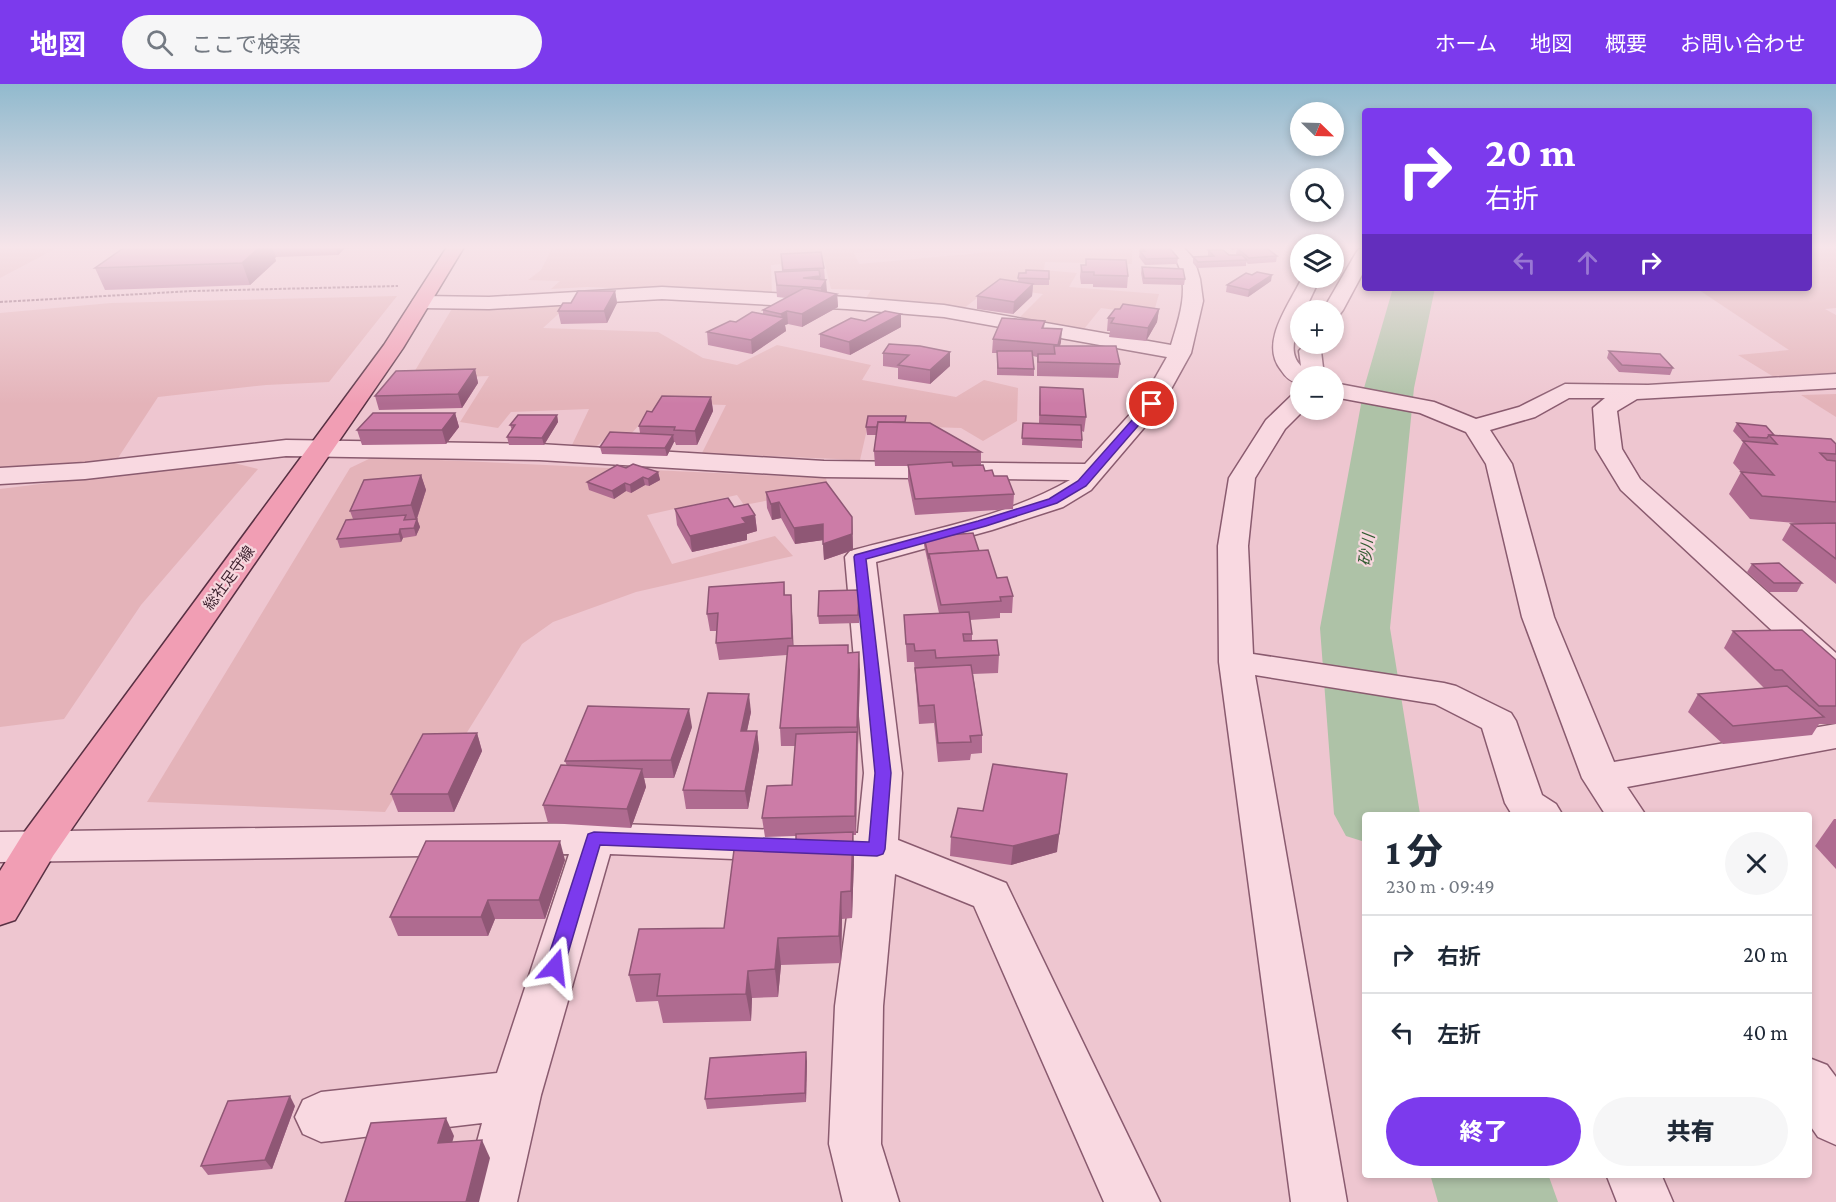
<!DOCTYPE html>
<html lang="ja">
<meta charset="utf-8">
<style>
body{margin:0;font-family:"Crimson Pro","Noto Sans JP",serif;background:#f6f6f7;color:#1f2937;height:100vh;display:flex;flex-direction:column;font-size:22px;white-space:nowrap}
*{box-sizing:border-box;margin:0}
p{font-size:20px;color:#747a83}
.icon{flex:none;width:33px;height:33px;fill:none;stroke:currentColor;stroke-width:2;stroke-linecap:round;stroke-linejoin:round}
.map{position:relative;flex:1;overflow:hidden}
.panel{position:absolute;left:1362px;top:728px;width:450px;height:366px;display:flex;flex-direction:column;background:#fff;border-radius:6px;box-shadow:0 3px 9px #0003}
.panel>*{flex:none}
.banner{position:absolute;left:1362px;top:24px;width:450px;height:183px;border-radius:6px;box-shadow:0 3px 9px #0003;background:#7c3aed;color:#fff;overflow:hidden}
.needle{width:39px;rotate:113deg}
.fabs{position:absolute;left:1290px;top:18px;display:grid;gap:12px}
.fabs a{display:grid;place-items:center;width:54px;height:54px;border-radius:50%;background:#fff;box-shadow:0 3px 9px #0003;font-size:30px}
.pin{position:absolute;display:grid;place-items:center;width:51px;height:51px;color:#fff;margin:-26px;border:3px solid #fff;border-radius:50%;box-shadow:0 2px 6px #0007}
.me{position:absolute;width:66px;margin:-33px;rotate:17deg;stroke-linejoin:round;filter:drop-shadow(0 0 4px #0008)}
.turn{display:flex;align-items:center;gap:21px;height:126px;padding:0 24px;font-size:27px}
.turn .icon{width:78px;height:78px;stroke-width:2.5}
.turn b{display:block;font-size:42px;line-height:51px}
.lanes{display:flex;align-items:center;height:57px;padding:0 24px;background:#0003;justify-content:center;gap:30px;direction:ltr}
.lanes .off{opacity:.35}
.round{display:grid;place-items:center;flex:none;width:63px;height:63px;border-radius:32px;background:#f6f6f7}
.head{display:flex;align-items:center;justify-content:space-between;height:102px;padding:0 24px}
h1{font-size:36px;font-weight:800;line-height:45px}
.primary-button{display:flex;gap:12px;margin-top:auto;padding:12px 24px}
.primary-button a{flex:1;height:69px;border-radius:36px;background:#7c3aed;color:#fff;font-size:24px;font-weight:800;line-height:69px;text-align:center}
.primary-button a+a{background:#f6f6f7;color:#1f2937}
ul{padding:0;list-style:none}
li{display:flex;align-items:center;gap:18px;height:78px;padding:0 24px;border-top:2px solid #e0e1e3}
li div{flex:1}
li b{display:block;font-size:22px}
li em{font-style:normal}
header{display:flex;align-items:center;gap:36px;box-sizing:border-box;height:84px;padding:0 30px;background:#7c3aed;color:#fff}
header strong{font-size:28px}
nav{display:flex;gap:33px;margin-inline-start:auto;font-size:21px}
.search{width:420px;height:54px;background:#f6f6f7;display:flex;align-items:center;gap:15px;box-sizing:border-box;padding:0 21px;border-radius:33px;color:#747a83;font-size:22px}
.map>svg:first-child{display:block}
.farmland{fill:#e4b3b9}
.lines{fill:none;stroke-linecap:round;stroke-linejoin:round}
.river{fill:#aec2a7;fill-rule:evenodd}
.minor-casing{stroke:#8a5b6f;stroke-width:3}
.major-casing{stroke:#583043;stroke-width:3}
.path{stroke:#8a5b6f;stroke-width:2;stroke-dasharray:3 1.5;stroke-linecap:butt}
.minor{fill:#f9d9e1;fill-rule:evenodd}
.major{fill:#f19eb4;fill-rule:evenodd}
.wall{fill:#af6b90}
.shaded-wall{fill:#8f5775}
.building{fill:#cc7ca7;stroke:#8f5775;stroke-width:1.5}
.route{fill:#7c3aed;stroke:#51269a;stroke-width:1.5}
.labels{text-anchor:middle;stroke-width:4.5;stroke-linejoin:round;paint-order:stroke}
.street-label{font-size:15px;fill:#3a1f2c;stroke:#f6d6dd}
.water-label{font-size:16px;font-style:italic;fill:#2f5a2f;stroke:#f6d6dd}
</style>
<header>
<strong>地図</strong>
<div class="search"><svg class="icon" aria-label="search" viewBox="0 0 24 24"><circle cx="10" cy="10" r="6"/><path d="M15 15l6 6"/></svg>ここで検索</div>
<nav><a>ホーム</a><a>地図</a><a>概要</a><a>お問い合わせ</a></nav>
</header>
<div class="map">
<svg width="1836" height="1118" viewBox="0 0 1836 1118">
<rect width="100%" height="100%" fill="#eec6d0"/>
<!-- farmland -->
<g class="farmland">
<polygon points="0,163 59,163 0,194"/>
<polygon points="553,163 922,163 854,169 859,180 1046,163 1132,163 1132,180 1045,178 1044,186 1077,189 1069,203 1159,210 1153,231 1101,224 1084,245 1020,233 1043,210 991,203 963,225 866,214 871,206 831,205 824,176 771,181 772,210 587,203 551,205 560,197 528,196 541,186"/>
<polygon points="1809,163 1836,163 1836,224 1825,225 1836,231 1836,295 1782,298 1738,271 1789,266 1696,204 1809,204"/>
<polygon points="397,212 329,298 266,301 158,313 116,377 0,384 0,229 111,219"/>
<polygon points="567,222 543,244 658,248 703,274 737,281 777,261 871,281 862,296 956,313 984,296 1018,304 1017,337 983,357 961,344 868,341 860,376 702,369 726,321 659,319 630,351 611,349 596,363 572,361 589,325 511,328 498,344 460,338 489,292 410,295 453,223"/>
<polygon points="1836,310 1836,333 1801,311"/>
<polygon points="373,373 826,394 828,405 744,421 737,411 647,431 672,480 775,452 793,472 636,508 553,538 522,560 461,658 429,657 385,728 147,718 350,384"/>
<polygon points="226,377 258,385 141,521 64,635 0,643 0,405"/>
</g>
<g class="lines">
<!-- river -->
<g class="river">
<polygon points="1393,204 1435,204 1414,304 1390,544 1420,730 1365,730 1365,758 1346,752 1334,730 1320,544 1364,304"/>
<polygon points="1430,1090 1548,1090 1558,1118 1438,1118"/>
</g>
<defs>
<g id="minor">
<path d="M1165,163h18l11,12 6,20 3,22 -12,52 -31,56 -69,81 -28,17 -71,23 -116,32 26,211 -4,67 108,43 154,319h-56l-130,-296 -79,-32 -12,132 -2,138 18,58h-56l-14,-58 6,-138 19,-142 -244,-10 -69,241 -24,107h-56l21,-79 -161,19 -18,-8 -8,-17 8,-17 18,-8 176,-19 72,-219 -569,8v-30l594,-9 264,10 6,-60 -19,-216 5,-6c73,-20 154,-33 220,-71l-246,-3 -285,-17 -253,-4 -201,23 -85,5v-16l85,-5 201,-23 253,4 285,17 261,3 57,-63 25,-44 -223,-40 -97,-8 -185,-10 -173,10 -67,-1 -7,-2 -3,-4 3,-4 7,-2 67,1 173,-10 185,10 97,8 227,40c8,-26 19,-57 6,-83 -3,-6 -9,-10 -12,-15z"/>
<polygon points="1365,164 1365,185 1343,226 1340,230 1334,232 1334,226 1323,226 1356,169 1359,165"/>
<path d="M1302,194h18l-15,32h-5c0,20 -15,40 1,56l-2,-15 6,-7h21l-5,7 3,25h-24v8c-9,-2 -14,-6 -19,-14 -22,-27 8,-65 21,-92z"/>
<polygon points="1836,290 1836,304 1637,315 1617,327 1622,365 1640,395 1836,569 1836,598 1824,595 1621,406 1596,365 1593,324 1605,314 1569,314 1535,333 1490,346 1512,380 1554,533 1614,678 1836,640 1836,664 1627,703 1645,730 1605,730 1582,694 1522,533 1486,380 1466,348 1420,329 1334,313 1334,299 1434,318 1476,335 1519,323 1565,300 1648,301"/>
<polygon points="1300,309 1300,326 1304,326 1285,345 1255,394 1248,462 1253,570 1444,599 1456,602 1511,629 1516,637 1542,711 1556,720 1562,730 1511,729 1505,719 1482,644 1435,620 1255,591 1347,1118 1291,1118 1219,578 1218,462 1229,394 1266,336 1292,311"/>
<polygon points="1809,974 1827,981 1836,993 1836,1061 1818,1053 1809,1040"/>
<polygon points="1606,1090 1661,1090 1673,1118 1617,1118"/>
</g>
<polygon id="major" points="447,163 464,163 403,264 53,772 15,836 0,841 0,787 23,750 384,261"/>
</defs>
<!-- minor casing -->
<use href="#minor" class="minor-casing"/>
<!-- major casing -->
<use href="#major" class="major-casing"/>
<!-- path -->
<polyline class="path" points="0,218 193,207 398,202"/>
<!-- minor -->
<use href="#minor" class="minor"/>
<!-- major -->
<use href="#major" class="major"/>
</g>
<!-- wall -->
<g class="wall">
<polygon points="125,163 350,163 348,165 344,165 338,171 276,173 275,174 276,177 250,201 105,206 95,184"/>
<polygon points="1140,163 1169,163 1178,174 1177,180 1145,181 1139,173"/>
<polygon points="1229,163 1265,163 1277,172 1276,178 1248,180 1246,178 1246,182 1197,184 1193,179 1193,173 1208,173 1208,166 1229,171 1238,171 1236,170 1237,165 1232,166"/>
<polygon points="781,170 824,184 826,208 837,210 838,223 802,243 788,240 785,241 786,247 752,270 708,261 707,248 736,238 763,230 763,226 786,214 777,213 775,188 782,188"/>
<polygon points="1086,175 1128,192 1127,204 1093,203 1093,200 1081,200 1080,193 1081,181 1086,181"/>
<polygon points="1142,183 1185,195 1184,201 1143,200 1141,189"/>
<polygon points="1049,187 1049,201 1033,201 1032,212 1013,230 977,225 977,212 1018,197 1019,189"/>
<polygon points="1271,197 1248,213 1226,208 1227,201"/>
<polygon points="615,207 617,219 607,239 561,240 558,227 571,219"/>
<polygon points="1120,225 1159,225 1157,238 1146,257 1109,253 1110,247 1107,247 1108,234"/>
<polygon points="901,230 901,243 850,271 820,263 820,250 865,237"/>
<polygon points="1045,237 1044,244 1061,258 1060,262 1120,280 1118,294 1037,292 1037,273 1033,272 1034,285 1034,292 997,291 997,269 992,269 993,255"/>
<polygon points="889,260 950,282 930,300 898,295 898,284 883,282 883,269"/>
<polygon points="1609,267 1673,284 1670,291 1619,288 1607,274"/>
<polygon points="475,285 478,299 462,324 379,326 375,312"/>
<polygon points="1040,303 1086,333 1084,348 1082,347 1082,364 1022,361 1023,339 1039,339"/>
<polygon points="711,313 713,327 697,361 676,361 675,358 674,358 667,372 602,370 600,363 640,349 639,342 652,328"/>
<polygon points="455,329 459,343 446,360 362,361 357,346"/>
<polygon points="557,331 558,338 544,361 509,361 507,353 512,346 510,341"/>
<polygon points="906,338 981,368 981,381 985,387 994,392 1014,410 1013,425 915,431 908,396 908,382 875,382 874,367 876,351 867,351 866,343"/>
<polygon points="1737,339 1774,351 1836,360 1836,500 1782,456 1791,440 1806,440 1750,435 1729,410 1741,388 1733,379 1743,358 1733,347"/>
<polygon points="626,384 658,388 660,396 649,402 645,401 631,409 626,407 614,415 589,406 587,398"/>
<polygon points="421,391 426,406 417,435 420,443 416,452 403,454 401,458 340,464 337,455 353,435 350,427"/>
<polygon points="766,408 852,433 853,466 824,476 823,456 795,460 781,434 772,436 767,424"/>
<polygon points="734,423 755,431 757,447 747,450 747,456 692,468 677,441 675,425"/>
<polygon points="924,453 979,467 997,494 1013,512 1012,529 1000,529 1000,534 970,536 972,550 972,557 999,571 998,589 973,590 982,651 982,669 971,670 970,676 938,678 934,639 919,640 914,578 907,578 904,531 939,529 924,461"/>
<polygon points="1752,480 1802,499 1797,508 1769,508 1747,488"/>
<polygon points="784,498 785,511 792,528 793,561 848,561 848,569 860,586 856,751 853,751 854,775 852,834 842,835 841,879 781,881 778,913 752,914 751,937 663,939 658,917 636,918 629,891 724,844 761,765 796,758 796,752 765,753 762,734 792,701 795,662 781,662 780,644 787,571 719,576 716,559 717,547 710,547 707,530"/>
<polygon points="859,506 859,539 819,540 818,532"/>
<polygon points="1733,547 1836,576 1836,640 1819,640 1812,651 1723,660 1688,628 1698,610 1764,604 1724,564"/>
<polygon points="751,628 747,647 757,647 759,665 748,725 686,725 683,706"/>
<polygon points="692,643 674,694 644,694 646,703 631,744 548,739 543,721 567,682 565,677"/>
<polygon points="477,649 482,667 454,728 398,728 391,710"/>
<polygon points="1834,735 1836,735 1836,785 1815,762"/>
<polygon points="951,753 1057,768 1011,781 950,772"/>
<polygon points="565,776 545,835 495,835 488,852 398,852 390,833"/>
<polygon points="807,977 806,1018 707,1025 705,1015"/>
<polygon points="295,1022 272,1085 208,1091 201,1082"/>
</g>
<!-- shaded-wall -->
<g class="shaded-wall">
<polygon points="260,163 272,163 276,173 275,174 276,177 250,201 242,179"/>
<polygon points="335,163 343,163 344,165 338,171"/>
<polygon points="1272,191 1271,197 1248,213 1249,206"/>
<polygon points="820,192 821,203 826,196 827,208 821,216 821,204 803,194"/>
<polygon points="1033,200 1032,212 1013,230 1014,218"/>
<polygon points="615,207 617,219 607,239 604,227"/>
<polygon points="837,210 838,223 802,243 802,230"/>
<polygon points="1159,225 1157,238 1146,257 1148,244"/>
<polygon points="787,227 788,240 785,241 786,247 752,270 751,256 782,236 781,230"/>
<polygon points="901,230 901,243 850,271 849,258"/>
<polygon points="1062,245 1061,258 1056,274 1058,261"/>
<polygon points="950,268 950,282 930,300 930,286"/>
<polygon points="475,285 478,299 462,324 458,310"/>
<polygon points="711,313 713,327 697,361 695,347"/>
<polygon points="455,329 459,343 446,360 442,346"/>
<polygon points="557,331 558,338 544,361 542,354"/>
<polygon points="673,351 674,358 667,372 665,364"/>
<polygon points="658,388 660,396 649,402 648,395"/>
<polygon points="421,391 426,406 416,437 411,421"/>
<polygon points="643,393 645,401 631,409 630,401"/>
<polygon points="625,399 626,407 614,415 612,407"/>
<polygon points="779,418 781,434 772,436 771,420"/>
<polygon points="755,431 757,447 747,450 747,456 692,468 690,452 742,434"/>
<polygon points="852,433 853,466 824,476 823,460"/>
<polygon points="417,435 420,443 416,452 414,444"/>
<polygon points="823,440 824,456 795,460 794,444"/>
<polygon points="400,445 403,454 401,458 399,450"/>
<polygon points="791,511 792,528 794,571 792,554"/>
<polygon points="859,568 860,586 858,661 857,643"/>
<polygon points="749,610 751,628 743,665 741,647"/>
<polygon points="689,625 692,643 674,694 671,676"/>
<polygon points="757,647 759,665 748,725 745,707"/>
<polygon points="857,648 857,666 856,751 855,732"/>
<polygon points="477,649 482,667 454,728 448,710"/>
<polygon points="642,685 646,703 631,744 627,725"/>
<polygon points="1067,690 1057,768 1011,781 1013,762"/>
<polygon points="853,748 854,775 852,834 851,807"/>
<polygon points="560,757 565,776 545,835 539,816"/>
<polygon points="841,808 842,835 841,879 839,852"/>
<polygon points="488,816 495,835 488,852 481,833"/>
<polygon points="778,854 781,881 778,913 775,885"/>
<polygon points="748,887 752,914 751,937 746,910"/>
<polygon points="806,968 807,977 806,1018 805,1009"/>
<polygon points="290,1012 295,1022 272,1085 265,1076"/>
<polygon points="446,1034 454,1052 447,1077 438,1059"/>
<polygon points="482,1056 490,1074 479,1118 466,1118"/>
</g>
<!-- building -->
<g class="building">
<polygon points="125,163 260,163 242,179 95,184"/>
<polygon points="1141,163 1169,163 1178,174 1146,175 1140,167 1145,167"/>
<polygon points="1265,163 1277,172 1249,174 1237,164"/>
<polygon points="1208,166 1223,166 1229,171 1242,171 1247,176 1198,178 1193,173 1214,172"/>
<polygon points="821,168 824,184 783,186 781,170"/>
<polygon points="1086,175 1126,176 1128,192 1094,191 1094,188 1082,188 1081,181 1086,181"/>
<polygon points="1142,183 1183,185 1185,195 1144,194"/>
<polygon points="819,186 820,192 803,194 826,196 821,204 777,201 775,188"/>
<polygon points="1026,186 1049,187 1049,195 1018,194 1019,189 1026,189"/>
<polygon points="1257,188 1272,191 1249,206 1227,201 1246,189 1252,191"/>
<polygon points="1000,195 1033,200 1014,218 977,212"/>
<polygon points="804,204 837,210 802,230 787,227 781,230 763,226"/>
<polygon points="578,207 615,207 604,227 558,227 563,219 571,219"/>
<polygon points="1123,220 1159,225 1148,244 1111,239 1114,234 1108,234 1115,225 1120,225"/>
<polygon points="885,227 901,230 849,258 820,250 851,234 865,237"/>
<polygon points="752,228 785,234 751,256 707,248 730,237 736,238"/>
<polygon points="1002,234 1045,237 1042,244 1062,245 1058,261 993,255"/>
<polygon points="889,260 920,262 950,268 930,286 898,281 909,271 883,269"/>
<polygon points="1054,262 1116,262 1120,280 1038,278 1038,270 1055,270"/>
<polygon points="997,267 1032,267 1034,285 998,284"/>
<polygon points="1609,267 1660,270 1673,284 1622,281"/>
<polygon points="475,285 458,310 375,312 396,287"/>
<polygon points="1040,303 1083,305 1086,333 1040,331"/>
<polygon points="662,312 711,313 695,347 674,346 675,343 639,342 647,327 652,328"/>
<polygon points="373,329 455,329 442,346 357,346"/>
<polygon points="518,331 557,331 542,354 507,353 515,341 510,341"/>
<polygon points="868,332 906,332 905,338 878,338 877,343 866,343"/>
<polygon points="878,338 930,339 981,368 874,367"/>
<polygon points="1023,339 1081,341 1082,356 1022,354"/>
<polygon points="1737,339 1766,342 1774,351 1769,351 1767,354 1749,353"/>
<polygon points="610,348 673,351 665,364 600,363"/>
<polygon points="1769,351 1831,355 1836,360 1836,370 1820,369 1827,376 1836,377 1836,418 1762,412 1741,388 1774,391 1743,357 1777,360"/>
<polygon points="952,378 953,382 983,381 985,387 992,386 994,392 1007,392 1014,410 915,415 908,381"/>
<polygon points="633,380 658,388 648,395 643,393 630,401 625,399 612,407 587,398 617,381 626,384"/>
<polygon points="421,391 411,421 350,427 364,396"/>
<polygon points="826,398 852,433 852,450 823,460 823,440 794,444 779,418 771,420 766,408"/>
<polygon points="728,414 734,423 748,420 755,431 742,434 746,439 690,452 675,425"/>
<polygon points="406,431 404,436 417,435 414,444 400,445 399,450 337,455 346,436"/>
<polygon points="1836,439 1836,475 1791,440"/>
<polygon points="973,449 979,467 929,470 929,475 924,453"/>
<polygon points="988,466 997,494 1007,493 1013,512 1000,513 1001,517 941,521 929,470"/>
<polygon points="1779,479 1802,499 1774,499 1752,480"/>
<polygon points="784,498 784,511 791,511 792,554 716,559 718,529 707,530 709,503"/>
<polygon points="859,506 858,531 818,532 819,507"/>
<polygon points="969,528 972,550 963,550 964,557 997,556 999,571 936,574 935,566 915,567 914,560 906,560 904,531"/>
<polygon points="1802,546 1836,576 1836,622 1819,622 1782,586 1775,586 1733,547"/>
<polygon points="848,561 848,569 859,568 857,643 780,644 788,562"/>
<polygon points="971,581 982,651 970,652 971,658 938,659 934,621 919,622 915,584"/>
<polygon points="1787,602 1824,633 1733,642 1698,610"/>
<polygon points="708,609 749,610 741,647 757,647 745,707 683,706"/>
<polygon points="588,622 689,625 671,676 565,677"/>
<polygon points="857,648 855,732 762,734 767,702 792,701 796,650"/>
<polygon points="477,649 448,710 391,710 423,650"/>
<polygon points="993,680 1067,690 1059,750 1013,762 951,753 958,724 983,727"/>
<polygon points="561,681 642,685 627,725 543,721"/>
<polygon points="853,748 851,807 841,808 839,852 778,854 775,885 748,887 746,910 657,912 660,890 629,891 639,845 724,844 734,766 761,765 761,759 796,758 796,750"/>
<polygon points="426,757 560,757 539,816 488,816 481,833 390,833"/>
<polygon points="806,968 805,1009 705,1015 710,974"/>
<polygon points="290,1012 265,1076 201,1082 228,1017"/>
<polygon points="446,1034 438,1059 482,1056 466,1118 345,1118 371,1039"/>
</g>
<!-- sky -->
<linearGradient id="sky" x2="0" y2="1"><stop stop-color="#91bace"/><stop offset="0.51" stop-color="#f7e5ea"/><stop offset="1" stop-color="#f7e5ea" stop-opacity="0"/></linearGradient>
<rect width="1836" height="320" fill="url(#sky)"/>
<!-- route -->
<polygon class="route" points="1148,318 1157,320 1086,402 1057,419 986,442 866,475 891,689 885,765 883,770 877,772 600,761 564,883 561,888 555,891 548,888 545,883 588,750 594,748 869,758 875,689 854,473 855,471 978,437 1049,415 1078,397"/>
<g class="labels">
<!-- street labels -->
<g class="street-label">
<text transform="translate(229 494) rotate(-54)" y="5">総社足守線</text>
</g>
<!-- water labels -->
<g class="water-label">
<text transform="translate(1366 466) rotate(-82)" y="6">砂川</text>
</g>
</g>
</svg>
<div class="fabs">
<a><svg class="needle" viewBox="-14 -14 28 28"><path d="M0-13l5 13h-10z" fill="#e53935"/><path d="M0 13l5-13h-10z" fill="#747a83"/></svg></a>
<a><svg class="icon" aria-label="search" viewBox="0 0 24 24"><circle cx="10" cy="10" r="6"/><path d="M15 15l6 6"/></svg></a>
<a><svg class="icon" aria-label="layers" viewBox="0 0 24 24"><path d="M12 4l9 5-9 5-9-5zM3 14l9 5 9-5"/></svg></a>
<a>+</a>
<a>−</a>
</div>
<div class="pin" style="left:1152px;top:320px;background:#d93025"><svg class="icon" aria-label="arrive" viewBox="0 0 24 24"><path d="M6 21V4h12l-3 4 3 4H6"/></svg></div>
<svg class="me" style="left:555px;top:883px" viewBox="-20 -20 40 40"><path d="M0-17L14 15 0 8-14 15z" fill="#7c3aed" stroke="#fff" stroke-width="4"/></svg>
<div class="banner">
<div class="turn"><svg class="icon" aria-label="right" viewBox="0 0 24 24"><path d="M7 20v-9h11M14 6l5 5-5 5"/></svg><div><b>20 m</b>右折</div></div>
<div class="lanes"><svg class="icon off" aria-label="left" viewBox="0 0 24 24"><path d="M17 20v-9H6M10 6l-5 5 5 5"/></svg><svg class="icon off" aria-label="ahead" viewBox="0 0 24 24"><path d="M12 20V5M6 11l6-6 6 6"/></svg><svg class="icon" aria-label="right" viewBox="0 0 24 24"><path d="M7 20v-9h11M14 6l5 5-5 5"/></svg></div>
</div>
<section class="panel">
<div class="head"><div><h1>1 分</h1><p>230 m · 09:49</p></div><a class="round"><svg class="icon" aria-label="close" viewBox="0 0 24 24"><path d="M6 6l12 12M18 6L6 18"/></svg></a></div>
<ul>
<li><svg class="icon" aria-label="right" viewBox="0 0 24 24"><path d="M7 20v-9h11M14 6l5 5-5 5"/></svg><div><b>右折</b></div><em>20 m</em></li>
<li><svg class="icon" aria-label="left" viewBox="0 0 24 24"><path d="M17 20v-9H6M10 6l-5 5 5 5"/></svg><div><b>左折</b></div><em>40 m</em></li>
</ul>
<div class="primary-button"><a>終了</a><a>共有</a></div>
</section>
</div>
